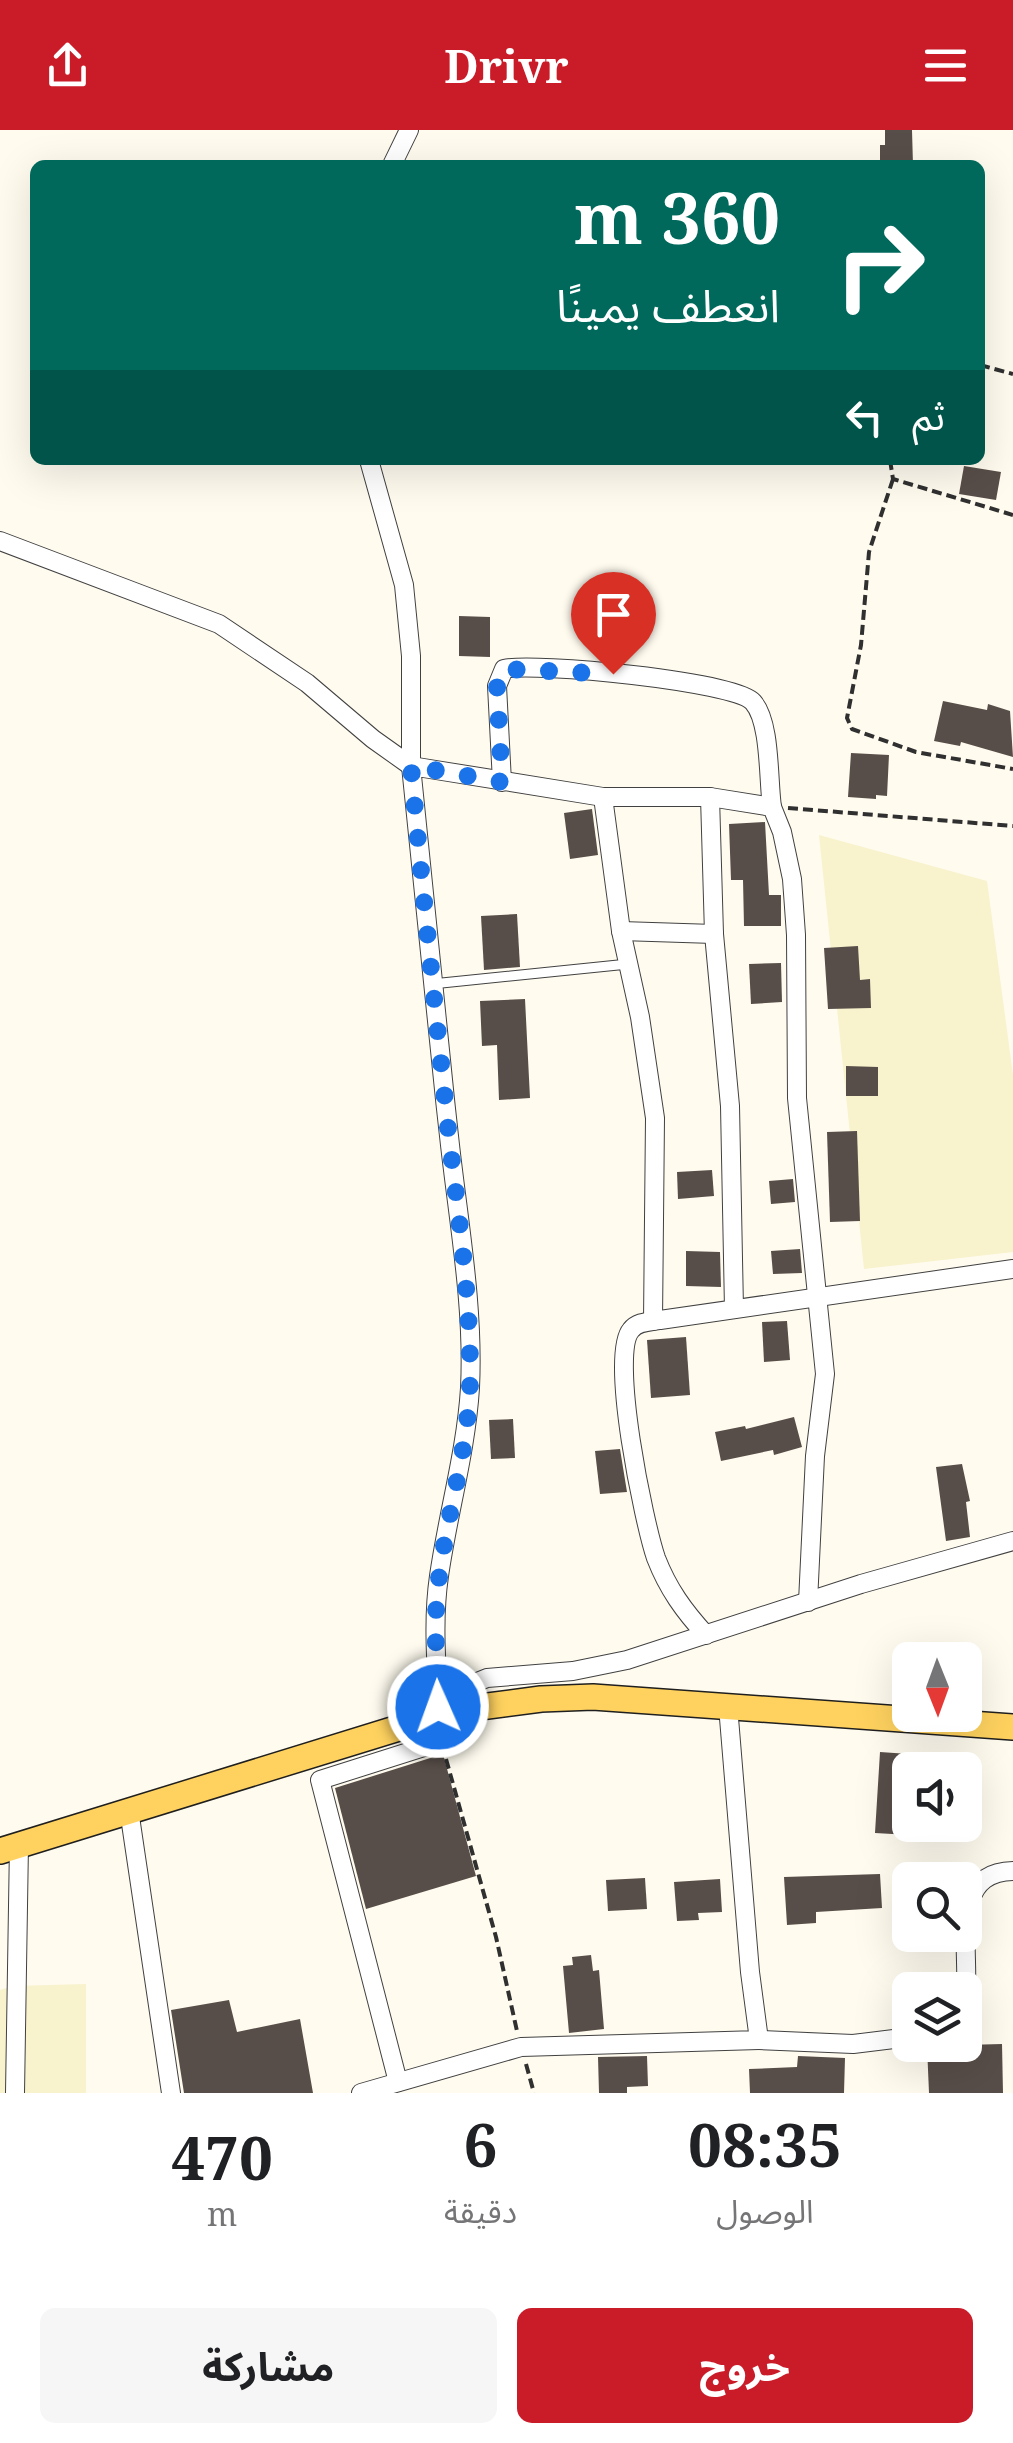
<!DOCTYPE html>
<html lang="ar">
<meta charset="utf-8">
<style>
body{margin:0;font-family:"Noto Serif","Noto Sans Arabic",serif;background:#f6f6f6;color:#202124;direction:rtl;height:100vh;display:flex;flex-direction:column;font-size:38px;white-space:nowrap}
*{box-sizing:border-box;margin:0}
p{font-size:32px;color:#757577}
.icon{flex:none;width:55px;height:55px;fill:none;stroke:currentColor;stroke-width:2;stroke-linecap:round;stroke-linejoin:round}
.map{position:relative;height:1963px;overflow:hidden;direction:ltr}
.sheet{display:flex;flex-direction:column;background:#fff;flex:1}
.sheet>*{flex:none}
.hud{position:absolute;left:30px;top:30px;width:955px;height:305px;border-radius:15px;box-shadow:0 10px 40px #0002;direction:rtl;background:#00695c;color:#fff;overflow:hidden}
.needle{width:65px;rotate:179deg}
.tools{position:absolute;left:892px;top:1512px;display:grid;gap:20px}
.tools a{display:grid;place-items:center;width:90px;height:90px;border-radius:15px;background:#fff;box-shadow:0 10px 40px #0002;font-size:50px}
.pin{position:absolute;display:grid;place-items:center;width:85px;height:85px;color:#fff;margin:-102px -42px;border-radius:50% 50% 50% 0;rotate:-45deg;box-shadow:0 0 10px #0007}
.pin .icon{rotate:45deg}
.me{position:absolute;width:110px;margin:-55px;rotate:358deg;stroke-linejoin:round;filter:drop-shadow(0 0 8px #0008)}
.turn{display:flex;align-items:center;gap:35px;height:210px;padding:0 40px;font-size:45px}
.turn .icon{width:130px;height:130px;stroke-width:2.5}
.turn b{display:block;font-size:70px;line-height:85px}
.then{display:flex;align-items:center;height:95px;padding:0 40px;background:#0003;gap:20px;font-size:38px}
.eta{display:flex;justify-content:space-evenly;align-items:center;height:170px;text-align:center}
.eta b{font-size:60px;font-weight:700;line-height:70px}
.button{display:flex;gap:20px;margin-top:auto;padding:20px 40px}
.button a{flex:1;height:115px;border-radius:15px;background:#ca1b29;color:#fff;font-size:40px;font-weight:700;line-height:115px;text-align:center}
.button a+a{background:#f6f6f6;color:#202124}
header{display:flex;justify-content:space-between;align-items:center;height:130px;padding:0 40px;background:#ca1b29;color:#fff;font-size:45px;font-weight:700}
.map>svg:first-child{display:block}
.farmland{fill:#f8f2cd}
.building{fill:#584e49}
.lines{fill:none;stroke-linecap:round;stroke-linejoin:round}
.service-casing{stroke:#414141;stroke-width:11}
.minor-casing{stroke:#414141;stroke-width:20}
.primary-casing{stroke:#1f1f1f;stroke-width:28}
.path{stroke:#303030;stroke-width:4;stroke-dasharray:10 5;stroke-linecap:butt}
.service{stroke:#fff;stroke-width:9}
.minor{stroke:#fff;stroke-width:18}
.primary{stroke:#ffd25f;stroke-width:25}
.route{stroke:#1a73e8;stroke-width:18;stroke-dasharray:0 32.4}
</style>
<header><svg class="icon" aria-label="menu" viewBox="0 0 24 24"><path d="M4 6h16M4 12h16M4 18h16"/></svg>Drivr<svg class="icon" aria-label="share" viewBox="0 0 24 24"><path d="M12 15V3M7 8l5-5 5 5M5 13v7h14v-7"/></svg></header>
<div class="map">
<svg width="1013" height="1963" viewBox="0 0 1013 1963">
<rect width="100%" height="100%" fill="#fffbef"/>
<!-- farmland -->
<g class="farmland">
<polygon points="819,705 987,751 1013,945 1013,1122 864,1139"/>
<polygon points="86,1854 86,1963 0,1963 0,1860 13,1856"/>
</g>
<!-- building -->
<g class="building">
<polygon points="885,0 912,0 913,35 880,35 880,15 885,15"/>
<polygon points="964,336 1001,342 996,370 959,364"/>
<polygon points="459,486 490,487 490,527 459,526"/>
<polygon points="943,571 987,580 988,574 1010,581 1013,627 961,612 960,616 934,611"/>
<polygon points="851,623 889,625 887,666 876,665 876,669 848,667"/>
<polygon points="592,679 598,725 570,729 564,683"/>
<polygon points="765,692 769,765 781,765 781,796 744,796 743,750 731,750 729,694"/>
<polygon points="517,784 520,837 484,840 481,786"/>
<polygon points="858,816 860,850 870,849 871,878 828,879 824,818"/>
<polygon points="781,833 782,872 751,874 749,834"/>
<polygon points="525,869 530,968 499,970 497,915 482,916 480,871"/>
<polygon points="846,936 878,937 878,966 846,966"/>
<polygon points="857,1001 860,1091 830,1092 827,1002"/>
<polygon points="712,1040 714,1066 678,1069 677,1042"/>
<polygon points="793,1049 795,1072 771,1074 769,1051"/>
<polygon points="800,1119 802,1143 773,1144 771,1121"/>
<polygon points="686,1121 720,1122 721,1157 686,1156"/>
<polygon points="787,1191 790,1230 764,1232 762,1192"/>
<polygon points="686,1207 690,1265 651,1268 647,1210"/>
<polygon points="794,1287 802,1317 774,1325 773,1320 721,1331 715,1302 745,1296 746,1299"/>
<polygon points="513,1289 515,1328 491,1329 489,1290"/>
<polygon points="620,1319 627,1362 600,1364 595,1321"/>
<polygon points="962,1334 970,1371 966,1372 970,1407 946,1411 936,1337"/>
<polygon points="880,1622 923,1625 922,1640 910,1640 910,1705 875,1703"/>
<polygon points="443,1624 476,1746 366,1779 335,1658"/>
<polygon points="880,1744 882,1778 816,1782 816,1793 787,1795 784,1747"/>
<polygon points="645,1748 647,1779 608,1781 606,1750"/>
<polygon points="720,1749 722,1782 698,1783 699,1790 677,1791 674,1752"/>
<polygon points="591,1825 593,1841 599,1840 604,1899 569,1903 563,1836 573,1835 572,1827"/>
<polygon points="229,1870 237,1902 300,1889 313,1963 184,1963 171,1880"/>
<polygon points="1002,1914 1003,1963 929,1963 927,1916"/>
<polygon points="647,1926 648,1956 627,1957 627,1963 599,1963 598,1927"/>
<polygon points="798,1926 845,1928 844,1963 750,1963 749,1939 797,1937"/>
</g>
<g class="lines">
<defs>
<polyline id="service" points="432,854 628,834"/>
<g id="minor">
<polyline points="392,35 409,0"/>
<polyline points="369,330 404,455 411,526 411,636"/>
<polyline points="0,411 219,494 307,553 373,609 411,636"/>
<path d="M502,652l-5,-96 7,-17c30,-7 230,12 249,33 18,20 15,78 19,105"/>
<polyline points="603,667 621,801 640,887 655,988 653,1191"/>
<polyline points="710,667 714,804 730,976 734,1179"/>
<polyline points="621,801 714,804"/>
<path d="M706,1505c-22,-24 -38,-46 -50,-77 -12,-35 -47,-203 -25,-228 7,-9 19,-8 29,-10l353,-51"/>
<path d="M438,1568c-2,-41 -5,-81 1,-122 9,-63 27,-124 31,-188 4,-80 -11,-163 -20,-243 -14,-126 -27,-252 -39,-379l192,31h107l62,10 10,25 10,47 4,56 1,163 28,276 -10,82 -7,146"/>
<polyline points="438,1579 438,1568 487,1548 573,1541 627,1530 861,1454 1013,1411"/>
<polyline points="129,1680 171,1963"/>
<path d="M965,1873c7,-47 -19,-131 48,-132"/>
<polyline points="759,1910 853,1914 910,1907"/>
<polyline points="398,1952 320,1650 443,1611"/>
<polyline points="15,1963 19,1714"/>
<polyline points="361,1963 521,1917 759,1910 750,1842 728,1576"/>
</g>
<polyline id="primary" points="0,1721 457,1580 541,1569 593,1567 1013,1597"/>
</defs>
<!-- service casing -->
<use href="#service" class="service-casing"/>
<!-- minor casing -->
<use href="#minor" class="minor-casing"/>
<!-- primary casing -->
<use href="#primary" class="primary-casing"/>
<!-- path -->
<g class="path">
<polyline points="980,235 1013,244"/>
<polyline points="890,330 893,349 1013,385"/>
<polyline points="893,349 869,422 861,515 847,588 852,599 916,622 1013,639"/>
<polyline points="788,678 1013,696"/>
<polyline points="446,1629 496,1807 517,1901"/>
<polyline points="526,1934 534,1963"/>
</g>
<!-- service -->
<use href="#service" class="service"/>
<!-- minor -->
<use href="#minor" class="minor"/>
<!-- primary -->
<use href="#primary" class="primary"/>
</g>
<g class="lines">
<!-- route -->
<path class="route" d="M438,1577c-1,-43 -5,-86 1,-129 8,-64 29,-128 31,-194 1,-85 -12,-171 -22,-256 -13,-121 -26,-241 -37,-362l91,16 -5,-96 7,-17 109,5"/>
</g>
</svg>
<div class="tools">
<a><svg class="needle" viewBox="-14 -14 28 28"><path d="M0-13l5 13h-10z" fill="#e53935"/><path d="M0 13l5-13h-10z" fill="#757577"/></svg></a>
<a><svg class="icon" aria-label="sound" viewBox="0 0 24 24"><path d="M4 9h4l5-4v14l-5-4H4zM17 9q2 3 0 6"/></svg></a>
<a><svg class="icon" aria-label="search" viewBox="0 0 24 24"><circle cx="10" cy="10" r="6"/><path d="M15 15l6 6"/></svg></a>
<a><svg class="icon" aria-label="layers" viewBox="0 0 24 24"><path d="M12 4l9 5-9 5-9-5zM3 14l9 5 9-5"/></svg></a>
</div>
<div class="pin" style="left:613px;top:544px;background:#d93025"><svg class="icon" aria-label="arrive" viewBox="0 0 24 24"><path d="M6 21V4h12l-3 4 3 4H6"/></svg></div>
<svg class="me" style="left:438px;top:1577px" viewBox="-20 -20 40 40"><circle r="17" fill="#1a73e8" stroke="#fff" stroke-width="3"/><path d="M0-11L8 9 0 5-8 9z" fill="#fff"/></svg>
<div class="hud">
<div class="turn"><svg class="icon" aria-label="right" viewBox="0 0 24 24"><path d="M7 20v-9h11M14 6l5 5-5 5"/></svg><div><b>360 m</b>انعطف يمينًا</div></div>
<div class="then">ثم<svg class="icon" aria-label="left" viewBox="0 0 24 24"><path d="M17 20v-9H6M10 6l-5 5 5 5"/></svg></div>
</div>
</div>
<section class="sheet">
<div class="eta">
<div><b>08:35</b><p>الوصول</p></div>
<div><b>6</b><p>دقيقة</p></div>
<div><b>470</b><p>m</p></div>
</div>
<div class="button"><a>خروج</a><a>مشاركة</a></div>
</section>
